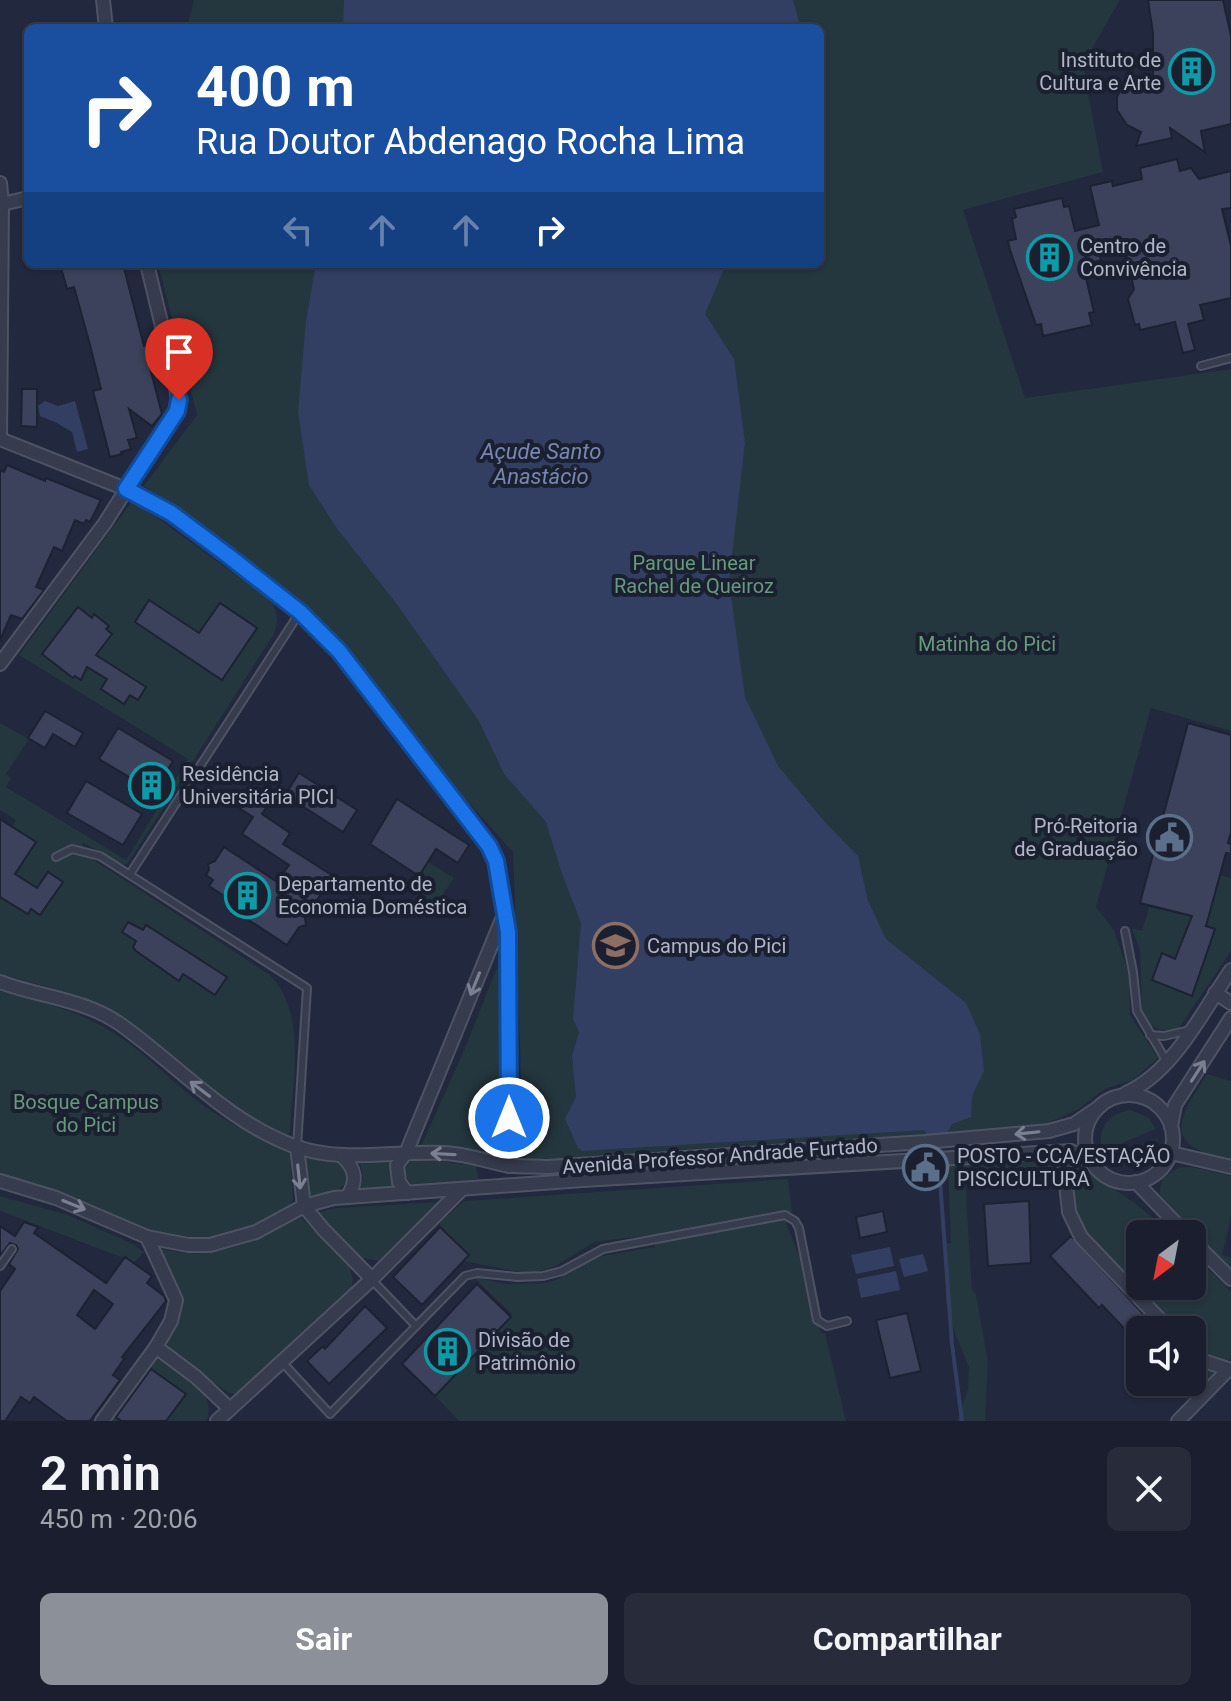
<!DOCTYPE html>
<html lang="pt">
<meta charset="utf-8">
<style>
body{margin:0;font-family:Roboto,sans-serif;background:#272b3a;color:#f1f3f6;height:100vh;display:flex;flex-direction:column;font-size:30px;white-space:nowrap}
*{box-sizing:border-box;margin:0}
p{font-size:26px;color:#9fa2aa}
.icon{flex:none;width:44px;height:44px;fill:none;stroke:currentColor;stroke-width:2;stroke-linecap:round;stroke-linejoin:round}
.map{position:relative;height:1421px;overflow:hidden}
.sheet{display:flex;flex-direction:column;background:#1a1e2e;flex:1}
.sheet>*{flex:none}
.hud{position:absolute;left:24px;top:24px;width:800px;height:244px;border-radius:12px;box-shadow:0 2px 6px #0004,0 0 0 2px #383c4a;background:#1a4fa0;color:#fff;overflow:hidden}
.needle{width:52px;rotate:212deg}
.buttons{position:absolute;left:1126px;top:1220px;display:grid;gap:16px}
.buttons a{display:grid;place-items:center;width:80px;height:80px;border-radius:12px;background:#1a1e2e;box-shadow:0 2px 6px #0004,0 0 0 2px #383c4a;font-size:40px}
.pin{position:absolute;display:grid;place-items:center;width:68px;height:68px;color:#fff;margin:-82px -34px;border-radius:50% 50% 50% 0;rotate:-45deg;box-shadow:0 0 8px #0007}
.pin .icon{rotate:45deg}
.me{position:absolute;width:88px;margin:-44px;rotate:0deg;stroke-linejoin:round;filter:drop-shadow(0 0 6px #0008)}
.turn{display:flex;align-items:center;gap:28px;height:168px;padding:0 40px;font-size:36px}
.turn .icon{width:104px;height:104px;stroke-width:2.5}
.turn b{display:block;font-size:56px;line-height:68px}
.lanes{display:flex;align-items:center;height:76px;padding:0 40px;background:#0003;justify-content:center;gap:40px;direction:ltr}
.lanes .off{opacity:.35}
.round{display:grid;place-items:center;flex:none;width:84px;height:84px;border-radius:12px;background:#272b3a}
.overview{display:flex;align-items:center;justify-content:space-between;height:136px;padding:0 40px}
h1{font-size:48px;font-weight:700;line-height:60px}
.primary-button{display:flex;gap:16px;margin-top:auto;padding:16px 40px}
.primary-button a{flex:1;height:92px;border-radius:12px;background:#8c9099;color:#fff;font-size:32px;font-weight:700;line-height:92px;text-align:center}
.primary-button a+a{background:#272b3a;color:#f1f3f6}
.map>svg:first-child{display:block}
.green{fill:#24363e}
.water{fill:#333e63}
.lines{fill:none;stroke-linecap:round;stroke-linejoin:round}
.stream{stroke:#333e63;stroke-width:4}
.building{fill:#3c425b;stroke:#1d2233;stroke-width:2;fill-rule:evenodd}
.lane-casing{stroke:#4e5364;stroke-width:10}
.street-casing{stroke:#4e5364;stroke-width:16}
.lane{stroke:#363b4d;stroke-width:6}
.street{stroke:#363b4d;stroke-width:12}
.oneway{stroke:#7a7f91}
.route-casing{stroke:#114b97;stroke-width:20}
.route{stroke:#1a73e8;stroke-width:14}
.labels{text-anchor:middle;stroke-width:8;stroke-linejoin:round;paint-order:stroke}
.poi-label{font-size:20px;fill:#b1b6c8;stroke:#1b2031;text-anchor:start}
.park-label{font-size:20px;fill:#679a7c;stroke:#1b2031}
.street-label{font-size:20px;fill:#b1b6c8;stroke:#1b2031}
.water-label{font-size:22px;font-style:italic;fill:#7886b2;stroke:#1b2031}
</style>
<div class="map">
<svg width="1231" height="1421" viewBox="0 0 1231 1421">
<rect width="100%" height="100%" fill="#22283d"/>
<!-- green -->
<g class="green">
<polygon points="194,0 1120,0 1088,55 1084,72 1103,172 963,210 1025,398 1231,369 1231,731 1151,708 1096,907 1114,930 1129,974 1130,1015 1158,1058 1133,1080 1105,1089 1077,1110 1045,1124 1028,1126 772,1147 533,1162 524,1156 513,852 446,778 358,661 304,603 144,486 197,415 158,264 820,264 820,28 187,28"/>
<path d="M133,500l137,100c8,12 9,20 4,34l-146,229 -4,2 -42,-23 4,13 184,120c38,39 22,107 20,157l-4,4c-68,-32 -109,-82 -170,-121 -35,-22 -77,-30 -116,-41v-126l16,-28 -16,-10v-87l29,16 -23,35 5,4 -5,9 120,73 62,-101 -169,-104z"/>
<polygon points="428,862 454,878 435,906 410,891"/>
<path d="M1220,875l11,3v73l-52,77c-16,5 -28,2 -37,-14l-2,-63 -8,-23 10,3 7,-24 59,13z"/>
<polygon points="500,960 502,960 499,1156 494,1157 462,1147 421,1146 465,1048"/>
<path d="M0,991c36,9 71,18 104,36 33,19 57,44 86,68 30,25 65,41 100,58l3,47 -3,5c-16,9 -32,19 -49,25 -66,24 -123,-13 -182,-37 -19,-8 -40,-10 -59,-18z"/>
<path d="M1207,1074l24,7v80c-69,-16 -55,-39 -24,-87z"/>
<path d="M1130,1110l18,7 8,12 -34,14 -17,12c-11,-23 1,-41 25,-45z"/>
<path d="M1158,1138c-3,25 -25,37 -47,23l16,-11z"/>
<path d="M303,1158l36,5 9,11c-2,20 -24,19 -40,22z"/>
<path d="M1037,1159c10,1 21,0 31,4 31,11 79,49 105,71h-33v52h52v-33l39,39v66l-23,23 -16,-17v-34h-32l-90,-96 -16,-59 -89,6 7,108 4,5 12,68 -3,59h-28l11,-32 1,-22 -13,-31 -10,-34 -2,-58 7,-1 -3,-78z"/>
<polygon points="412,1160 431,1160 476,1166 479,1181 413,1185 407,1179 404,1170"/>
<polygon points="391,1162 391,1175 397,1186 360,1189 363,1178 360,1164"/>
<path d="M1181,1167h11l39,9v40l-9,39 9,3v14l-71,-77c-1,-15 7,-23 21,-28z"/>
<polygon points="788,1179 792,1212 783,1214 804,1269 821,1333 825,1333 846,1421 459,1421 435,1396 512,1314 473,1277 506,1284 546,1283 558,1279 591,1258 654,1247 660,1234 594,1242 556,1266 531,1274 463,1261 469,1255 440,1227 440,1222 464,1201"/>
<polygon points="0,1196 68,1215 133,1244 144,1252 134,1262 0,1211"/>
<polygon points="439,1202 378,1261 358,1257 316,1213 336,1208"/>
<path d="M299,1215l51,52 3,13 -2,9 -75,74 -37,32 -10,-2 -60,-40 -1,-11 11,-32 -21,-63c51,18 98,-6 141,-32z"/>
<polygon points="153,1355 205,1391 209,1409 207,1421 166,1421 186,1394 150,1368 115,1416 119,1421 105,1421"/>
</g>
<!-- water -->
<g class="water">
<polygon points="344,0 793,0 801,28 343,28"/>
<polygon points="316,264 726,264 705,314 734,359 745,443 729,581 745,697 778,766 824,821 858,856 868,901 886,939 966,1003 980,1034 984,1071 972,1096 971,1117 952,1124 947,1133 927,1134 924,1130 582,1151 578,1148 565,1119 576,1097 572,1056 579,1032 573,1019 581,923 561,871 546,822 504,774 479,721 396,603 338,530 309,485 298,412 306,320"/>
<polygon points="45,401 58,406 75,401 88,449 77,452 72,432 57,423 40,416 38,406"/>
<polygon points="890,1247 894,1266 856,1274 851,1255"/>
<polygon points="923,1254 928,1271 904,1277 899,1259"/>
<polygon points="896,1271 900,1290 861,1298 857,1279"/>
</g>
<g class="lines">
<!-- stream -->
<polyline class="stream" points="939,1167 952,1344 962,1421"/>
</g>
<!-- building -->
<g class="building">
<polygon points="1148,0 1223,0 1231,36 1231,124 1201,131 1205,152 1170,128 1172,138 1136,146 1141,132 1127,125 1117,110 1117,97 1122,86 1139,77 1153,77 1153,33"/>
<polygon points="1177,159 1180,171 1191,168 1199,179 1231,171 1231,208 1222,209 1231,246 1231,298 1200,305 1204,320 1188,324 1195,350 1183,353 1175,322 1140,330 1139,324 1135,325 1128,299 1134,289 1124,245 1098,250 1101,260 1083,265 1094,312 1089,313 1092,325 1043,336 1041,324 1036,325 1010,250 1008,241 1016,239 1012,219 1016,217 1014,209 1062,198 1064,207 1069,206 1075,231 1099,225 1090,186 1112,181 1113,186 1142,179 1140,168"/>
<polygon points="60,264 123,264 144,346 154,343 160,365 150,368 162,414 152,426 129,409 137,438 128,440 131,449 121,452 122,454 110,457 93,391 101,389 90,345 74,287 67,289"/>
<polygon points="22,389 37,389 37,427 21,426"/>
<polygon points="7,465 45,481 46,478 101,500 90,522 86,520 84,524 75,520 62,551 54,547 36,587 44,590 22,619 11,615 0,640 0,470 4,472"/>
<polygon points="149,600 199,633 220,603 257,628 222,680 135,622"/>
<polygon points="78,607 92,618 94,614 109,626 106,629 112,634 96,655 146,687 138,700 130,695 124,704 101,689 107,679 87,667 81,680 75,676 73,678 42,654"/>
<polygon points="45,711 83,733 75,747 53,734 45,748 28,738"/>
<polygon points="1188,723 1231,735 1231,832 1228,843 1231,844 1231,854 1226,853 1206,926 1215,929 1192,996 1152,980 1162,953 1175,959 1192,916 1140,903"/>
<polygon points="118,728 173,761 154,792 99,759"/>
<polygon points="299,773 357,810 343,832 285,795"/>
<polygon points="86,781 142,814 123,845 67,813"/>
<polygon points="251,790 270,802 262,814 290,833 283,844 333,876 305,918 306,925 299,927 287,945 247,919 249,917 239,911 241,907 209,886 213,880 206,875 209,870 208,864 215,861 224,847 277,882 289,865 242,834 253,817 239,808"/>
<polygon points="397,799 469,845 458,863 436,849 419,876 370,844"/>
<polygon points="0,819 36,842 15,874 37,888 48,872 63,882 40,915 31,909 28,914 0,897"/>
<polygon points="128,922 143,930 146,925 227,977 215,995 183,974 179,981 136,951 133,947 136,941 122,932"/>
<polygon points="1029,1201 1031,1263 988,1266 984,1204"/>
<polygon points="883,1211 887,1232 860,1238 856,1217"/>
<path d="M24,1222l14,5 -4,6 72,50 19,-26 27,19 -5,7 17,13 2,5 -44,56 2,2 -11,16 7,5 -30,41h-23l-33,-24 -4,6 -9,-6 -16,24h-5v-130l15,-22 -6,-5 9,-15 -2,-4 -6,-2 -10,13v-30l15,10zM94,1290l19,14 -18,25 -18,-14z"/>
<polygon points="440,1227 469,1255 422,1305 393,1277"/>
<polygon points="1071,1236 1158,1330 1140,1330 1140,1345 1102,1305 1099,1308 1050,1256"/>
<polygon points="477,1284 511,1317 435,1396 402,1364"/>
<polygon points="365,1306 387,1328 329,1384 307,1361 323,1346 325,1349"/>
<polygon points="907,1313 921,1371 890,1378 876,1320"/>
<polygon points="151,1369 186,1394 166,1421 121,1421 116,1417"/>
</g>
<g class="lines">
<defs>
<g id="lane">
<polyline points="1201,366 1231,358"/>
<polyline points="56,857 72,849 100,856 307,988 297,1147"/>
<polyline points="130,874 300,612"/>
<polyline points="1125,931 1133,972 1137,1011 1167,1062"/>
<polyline points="1150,1035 1164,1036 1190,1030"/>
<polyline points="0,1266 12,1249"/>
<polyline points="372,1280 416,1326"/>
<polyline points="282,1362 330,1414 465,1276 477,1273 517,1277 543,1276 562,1271 603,1249 785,1215 795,1221 799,1228 817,1320 827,1326 847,1321"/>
</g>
<g id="street">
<polyline points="103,0 106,28"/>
<polyline points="0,183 2,204 0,439"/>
<polyline points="2,204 28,198"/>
<polyline points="0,439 138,494 171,513 300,612 339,651 477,829 496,861 508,932 509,1166"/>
<polyline points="0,664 105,523 179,406 174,376 147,264"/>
<path d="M0,982c40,15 84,17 120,42 58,41 106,97 174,122 49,18 101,4 151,7 21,1 40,8 60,12 14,2 29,1 43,2l377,-25 124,-11 25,-7 25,-17"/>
<polyline points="1215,993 1231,1003"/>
<path d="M1126,1093c47,-20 77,-82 105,-123"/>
<circle cx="1129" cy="1139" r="44"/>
<polyline points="1171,1126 1175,1105 1231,1018"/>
<polyline points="297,1147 304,1206 323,1229 372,1279"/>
<polyline points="1171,1153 1231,1167"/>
<path d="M342,1156c14,13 16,25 5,41"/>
<polyline points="1064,1165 1069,1212 1081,1237 1170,1330"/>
<polyline points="0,1181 56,1198 147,1237 188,1245 210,1245 256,1232 304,1206 334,1198 583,1180 1071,1151 1093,1163"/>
<polyline points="1136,1182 1186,1234"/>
<polyline points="407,1193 399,1182 397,1165 406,1153 413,1136 505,912"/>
<polyline points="147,1237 176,1300 171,1321 156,1347 196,1377 230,1409"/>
<polyline points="1192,1240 1231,1279"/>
<polyline points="1192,1353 1204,1361 1231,1370"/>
<polyline points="102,1421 156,1347"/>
<polyline points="217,1421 372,1279 462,1189"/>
<polyline points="1178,1421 1228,1370"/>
</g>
</defs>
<!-- lane casing -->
<use href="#lane" class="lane-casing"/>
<!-- street casing -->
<use href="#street" class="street-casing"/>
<!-- lane -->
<use href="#lane" class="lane"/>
<!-- street -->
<use href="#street" class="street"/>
</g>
<!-- one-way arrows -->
<defs><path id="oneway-shaft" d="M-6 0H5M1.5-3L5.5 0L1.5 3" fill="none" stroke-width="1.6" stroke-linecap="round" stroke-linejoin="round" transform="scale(2)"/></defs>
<g class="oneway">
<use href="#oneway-shaft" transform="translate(475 984) rotate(112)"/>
<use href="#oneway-shaft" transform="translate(1198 1071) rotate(-57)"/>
<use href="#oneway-shaft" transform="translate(200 1089) rotate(-143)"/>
<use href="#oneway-shaft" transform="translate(1027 1133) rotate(174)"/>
<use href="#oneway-shaft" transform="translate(443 1154) rotate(-177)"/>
<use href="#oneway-shaft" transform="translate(299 1177) rotate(84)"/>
<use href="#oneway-shaft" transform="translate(74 1205) rotate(22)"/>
</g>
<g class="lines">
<defs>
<polyline id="route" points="179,400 177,411 126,489 171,513 226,554 300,612 339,651 489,846 496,861 508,932 509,1118"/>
</defs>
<!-- route casing -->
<use href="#route" class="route-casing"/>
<!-- route -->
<use href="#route" class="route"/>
</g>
<!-- icons -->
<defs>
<symbol id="building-ring" viewBox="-11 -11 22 22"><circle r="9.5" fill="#1b2031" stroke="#0f9aa8" stroke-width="1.5"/><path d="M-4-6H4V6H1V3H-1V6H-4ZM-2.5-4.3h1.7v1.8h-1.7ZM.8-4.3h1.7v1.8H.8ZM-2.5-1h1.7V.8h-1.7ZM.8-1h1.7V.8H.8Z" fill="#0f9aa8"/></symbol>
<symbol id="civic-ring" viewBox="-11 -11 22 22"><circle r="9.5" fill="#1b2031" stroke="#5c6f8a" stroke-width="1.5"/><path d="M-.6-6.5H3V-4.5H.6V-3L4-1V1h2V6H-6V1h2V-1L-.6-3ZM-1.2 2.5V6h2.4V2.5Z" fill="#5c6f8a"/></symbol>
<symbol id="university-ring" viewBox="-11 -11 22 22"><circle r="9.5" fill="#1b2031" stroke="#8d6e63" stroke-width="1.5"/><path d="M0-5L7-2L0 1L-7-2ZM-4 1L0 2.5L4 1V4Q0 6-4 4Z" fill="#8d6e63"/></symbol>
</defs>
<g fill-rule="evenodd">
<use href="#building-ring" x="1166" y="46" width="51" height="51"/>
<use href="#building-ring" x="1024" y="232" width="51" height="51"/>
<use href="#building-ring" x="126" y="760" width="51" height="51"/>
<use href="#civic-ring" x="1144" y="812" width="51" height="51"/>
<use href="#building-ring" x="222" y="870" width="51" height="51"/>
<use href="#university-ring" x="590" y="920" width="51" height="51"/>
<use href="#civic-ring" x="900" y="1142" width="51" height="51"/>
<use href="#building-ring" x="422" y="1326" width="51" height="51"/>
</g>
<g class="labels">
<!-- poi labels -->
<g class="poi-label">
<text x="1161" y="67" text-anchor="end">Instituto de<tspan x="1161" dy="23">Cultura e Arte</tspan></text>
<text x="1080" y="253">Centro de<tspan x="1080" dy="23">Convivência</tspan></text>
<text x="182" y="781">Residência<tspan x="182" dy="23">Universitária PICI</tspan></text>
<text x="1138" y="833" text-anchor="end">Pró-Reitoria<tspan x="1138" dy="23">de Graduação</tspan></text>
<text x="278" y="891">Departamento de<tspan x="278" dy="23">Economia Doméstica</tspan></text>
<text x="647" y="953">Campus do Pici</text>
<text x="957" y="1163">POSTO - CCA/ESTAÇÃO<tspan x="957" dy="23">PISCICULTURA</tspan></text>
<text x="478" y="1347">Divisão de<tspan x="478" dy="23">Patrimônio</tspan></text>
</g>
<!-- park labels -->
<g class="park-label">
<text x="694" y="570">Parque Linear<tspan x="694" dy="23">Rachel de Queiroz</tspan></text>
<text x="987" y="651">Matinha do Pici</text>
<text x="86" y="1109">Bosque Campus<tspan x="86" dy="23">do Pici</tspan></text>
</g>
<!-- street labels -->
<g class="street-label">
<text transform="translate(720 1156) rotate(-4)" y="7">Avenida Professor Andrade Furtado</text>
</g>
<!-- water labels -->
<g class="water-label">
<text x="541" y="459">Açude Santo<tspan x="541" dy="25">Anastácio</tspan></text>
</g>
</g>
</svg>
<div class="buttons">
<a><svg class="needle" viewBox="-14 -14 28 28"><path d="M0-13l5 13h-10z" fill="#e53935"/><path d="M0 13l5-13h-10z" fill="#9fa2aa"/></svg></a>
<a><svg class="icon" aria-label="sound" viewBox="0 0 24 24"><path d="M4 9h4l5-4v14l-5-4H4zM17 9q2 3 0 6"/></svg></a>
</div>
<div class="pin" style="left:179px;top:400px;background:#d93025"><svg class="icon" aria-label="arrive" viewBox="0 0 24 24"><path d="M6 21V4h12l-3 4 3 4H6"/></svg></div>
<svg class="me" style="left:509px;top:1118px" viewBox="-20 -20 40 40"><circle r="17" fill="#1a73e8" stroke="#fff" stroke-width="3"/><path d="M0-11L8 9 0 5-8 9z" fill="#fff"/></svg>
<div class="hud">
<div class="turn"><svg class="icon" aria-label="right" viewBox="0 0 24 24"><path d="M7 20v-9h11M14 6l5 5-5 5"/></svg><div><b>400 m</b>Rua Doutor Abdenago Rocha Lima</div></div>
<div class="lanes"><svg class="icon off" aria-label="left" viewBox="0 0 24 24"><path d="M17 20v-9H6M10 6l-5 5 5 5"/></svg><svg class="icon off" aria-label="ahead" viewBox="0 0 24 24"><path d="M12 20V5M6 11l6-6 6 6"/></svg><svg class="icon off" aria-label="ahead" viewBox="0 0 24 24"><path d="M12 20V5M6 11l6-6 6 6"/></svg><svg class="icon" aria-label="right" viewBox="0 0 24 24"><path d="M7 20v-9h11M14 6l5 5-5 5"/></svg></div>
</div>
</div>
<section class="sheet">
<div class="overview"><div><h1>2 min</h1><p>450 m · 20:06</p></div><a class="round"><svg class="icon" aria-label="close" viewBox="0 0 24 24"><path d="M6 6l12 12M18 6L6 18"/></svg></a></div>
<div class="primary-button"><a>Sair</a><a>Compartilhar</a></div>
</section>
